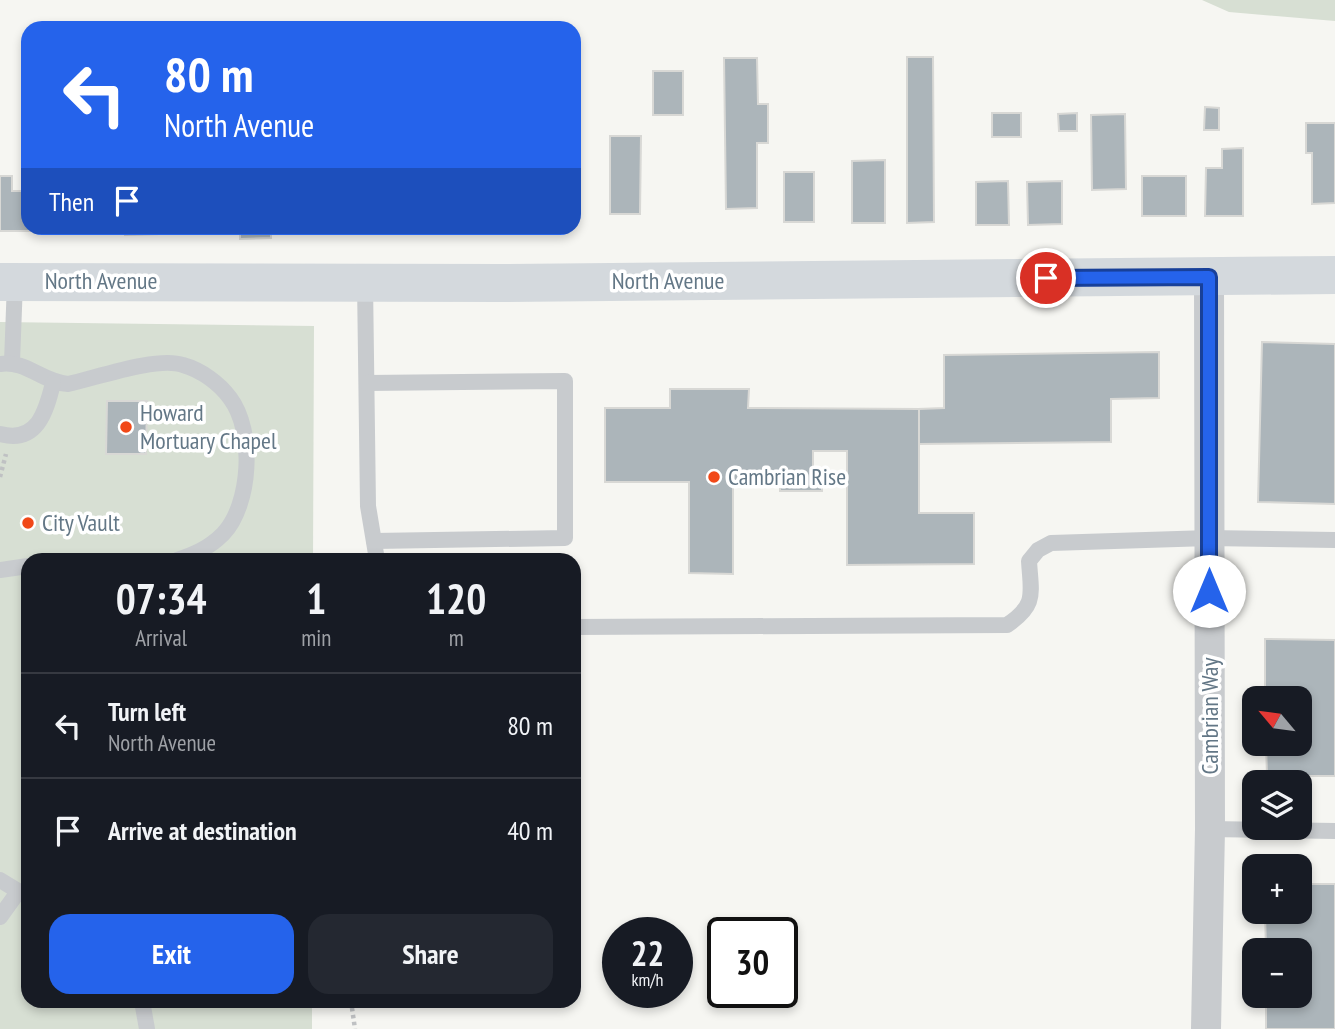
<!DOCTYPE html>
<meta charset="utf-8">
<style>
body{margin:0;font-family:"PT Sans Narrow",sans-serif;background:#242831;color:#f1f3f6;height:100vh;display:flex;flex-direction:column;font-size:26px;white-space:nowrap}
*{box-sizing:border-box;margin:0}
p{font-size:23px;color:#9ea1a6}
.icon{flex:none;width:38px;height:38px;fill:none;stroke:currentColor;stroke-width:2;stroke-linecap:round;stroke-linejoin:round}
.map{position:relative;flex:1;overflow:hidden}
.drawer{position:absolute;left:21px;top:553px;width:560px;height:455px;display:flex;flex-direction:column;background:#171b24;border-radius:21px;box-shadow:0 4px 10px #0003}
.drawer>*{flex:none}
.hud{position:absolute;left:21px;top:21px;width:560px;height:214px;border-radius:21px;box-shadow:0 4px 10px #0003;background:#2563eb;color:#fff;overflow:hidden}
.needle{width:46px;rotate:299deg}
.fabs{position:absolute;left:1242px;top:686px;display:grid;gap:14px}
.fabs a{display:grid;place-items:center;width:70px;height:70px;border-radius:14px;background:#171b24;box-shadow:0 4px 10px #0003;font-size:35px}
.speed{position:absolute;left:602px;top:917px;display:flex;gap:14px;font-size:35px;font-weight:700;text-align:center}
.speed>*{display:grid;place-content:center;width:91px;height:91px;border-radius:50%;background:#171b24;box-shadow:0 4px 10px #0003;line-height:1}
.speed small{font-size:18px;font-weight:400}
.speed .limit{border:4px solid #111;border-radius:10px;background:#fff;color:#111}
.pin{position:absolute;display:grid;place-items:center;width:60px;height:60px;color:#fff;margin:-30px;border:4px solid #fff;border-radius:50%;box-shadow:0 2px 7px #0007}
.me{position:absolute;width:77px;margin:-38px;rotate:0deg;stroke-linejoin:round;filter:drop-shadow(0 0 5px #0008)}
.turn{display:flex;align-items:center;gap:24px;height:147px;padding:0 28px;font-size:32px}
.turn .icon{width:91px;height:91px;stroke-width:2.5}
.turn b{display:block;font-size:49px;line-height:60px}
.then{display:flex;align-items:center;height:66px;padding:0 28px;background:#0003;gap:14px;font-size:26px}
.eta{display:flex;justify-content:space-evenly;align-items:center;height:119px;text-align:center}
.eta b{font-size:42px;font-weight:800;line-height:49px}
.cta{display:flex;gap:14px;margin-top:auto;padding:14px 28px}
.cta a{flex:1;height:80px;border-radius:21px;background:#2563eb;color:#fff;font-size:28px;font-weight:800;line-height:80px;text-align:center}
.cta a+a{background:#242831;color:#f1f3f6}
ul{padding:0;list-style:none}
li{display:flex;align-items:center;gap:21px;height:105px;padding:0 28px;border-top:2px solid #363941}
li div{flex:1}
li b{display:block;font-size:26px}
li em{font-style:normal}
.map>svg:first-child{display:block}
.green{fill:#d7dfd3}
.building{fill:#acb5ba;stroke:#d8d8d5;stroke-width:2}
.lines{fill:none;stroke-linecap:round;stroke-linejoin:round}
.path{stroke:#bfc1c3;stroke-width:4.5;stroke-dasharray:3.5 3.5;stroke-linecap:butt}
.service{stroke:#c8cbce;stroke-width:16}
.minor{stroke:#c8cbce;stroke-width:30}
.secondary{stroke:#d4d9dd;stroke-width:38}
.route-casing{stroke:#184099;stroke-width:18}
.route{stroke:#2563eb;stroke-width:12}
.poi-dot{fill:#f14818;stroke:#fff;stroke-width:2.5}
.labels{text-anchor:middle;stroke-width:7;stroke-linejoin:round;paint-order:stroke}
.street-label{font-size:24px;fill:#637786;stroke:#fff}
.poi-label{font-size:24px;fill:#637786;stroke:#fff;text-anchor:start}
</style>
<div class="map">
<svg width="1335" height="1029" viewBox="0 0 1335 1029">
<rect width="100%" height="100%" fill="#f6f6f2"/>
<!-- green -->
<g class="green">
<polygon points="1202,0 1335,0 1335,21 1229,12"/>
<polygon points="0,322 314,326 313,560 28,560 28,1001 312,1001 312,1029 0,1029"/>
</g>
<!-- building -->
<g class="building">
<polygon points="907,57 933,57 934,222 907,223"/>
<polygon points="724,58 757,58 758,104 768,104 768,143 757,143 757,208 726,209"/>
<rect x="653" y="71" width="30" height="44"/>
<polygon points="1205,107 1219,108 1219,130 1204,130"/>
<rect x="992" y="113" width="29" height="24"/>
<polygon points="1077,113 1077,131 1059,131 1058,114"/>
<polygon points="1125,114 1126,189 1092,190 1091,115"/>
<polygon points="1306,123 1335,123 1335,203 1312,204 1312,153 1306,153"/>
<polygon points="610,136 641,136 640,214 610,214"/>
<polygon points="1243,148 1243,216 1205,216 1206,168 1222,168 1222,149"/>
<polygon points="885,160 885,223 852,223 852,161"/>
<rect x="784" y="172" width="30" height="50"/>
<polygon points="0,176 12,176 12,191 28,191 28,228 30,228 30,231 0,231"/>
<rect x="1142" y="176" width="44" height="40"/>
<polygon points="1008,181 1009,225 976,225 976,182"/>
<polygon points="1062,181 1062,224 1028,225 1027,182"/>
<polygon points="125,228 157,228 158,234 125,235"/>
<polygon points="240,228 271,228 271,238 240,239"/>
<polygon points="1262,342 1335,344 1335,504 1258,502"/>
<polygon points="1159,352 1159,398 1111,399 1111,442 919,444 919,409 944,408 944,355"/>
<polygon points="670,389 749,389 748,408 919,409 919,513 974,513 974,564 847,565 847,451 813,451 813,471 822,471 822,491 780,491 780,483 733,483 733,574 689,573 689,482 605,482 605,408 670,408"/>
<polygon points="107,401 147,401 146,454 106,454"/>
<polygon points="1265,639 1335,640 1335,776 1267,776 1266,744 1300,744 1300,698 1265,698"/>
<polygon points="1300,884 1335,884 1335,1029 1266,1029 1266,996 1300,996 1300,950 1266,950 1265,912 1300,912"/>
</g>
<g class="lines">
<!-- path -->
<g class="path">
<polyline points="0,477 6,454"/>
<polyline points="351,1001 355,1029"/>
</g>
<!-- service -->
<g class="service">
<polyline points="365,282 368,506 377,560"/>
<polyline points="12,362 15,282"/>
<path d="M0,364c26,-4 42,18 68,20 28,-6 89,-28 115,-19 18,5 36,18 47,33 25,33 21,107 -7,136 -14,14 -28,20 -46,26"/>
<polyline points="367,383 565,381 565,538 374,541"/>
<path d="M0,434c37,10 46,-22 53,-51"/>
<polyline points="0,570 28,566"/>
<path d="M574,627l433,-2c30,-20 24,-31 22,-64l9,-11 13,-7 158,-5 126,2"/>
<polyline points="1210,829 1335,831"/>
<polyline points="0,880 28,897"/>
<polyline points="0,917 18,892"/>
<polyline points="142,1001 147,1029"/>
</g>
<!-- minor -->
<polyline class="minor" points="1206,1029 1210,829 1209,277"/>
<!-- secondary -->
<polyline class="secondary" points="0,282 504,283 1335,275"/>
</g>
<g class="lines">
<defs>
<polyline id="route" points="1046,278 1209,277 1209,591"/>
</defs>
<!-- route casing -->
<use href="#route" class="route-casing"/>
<!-- route -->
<use href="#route" class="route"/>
</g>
<!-- markers -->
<g class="poi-dot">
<circle cx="126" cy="427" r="7"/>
<circle cx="714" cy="477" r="7"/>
<circle cx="28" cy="523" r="7"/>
</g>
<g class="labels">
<!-- street labels -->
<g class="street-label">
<text x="101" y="289">North Avenue</text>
<text x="668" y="289">North Avenue</text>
<text transform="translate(1210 716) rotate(-90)" y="8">Cambrian Way</text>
</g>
<!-- poi labels -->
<g class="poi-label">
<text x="140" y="421">Howard<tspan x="140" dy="28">Mortuary Chapel</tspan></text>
<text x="728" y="485">Cambrian Rise</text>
<text x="42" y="531">City Vault</text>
</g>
</g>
</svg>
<div class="fabs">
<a><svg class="needle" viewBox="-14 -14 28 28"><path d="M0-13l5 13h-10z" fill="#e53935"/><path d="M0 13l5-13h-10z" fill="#9ea1a6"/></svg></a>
<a><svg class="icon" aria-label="layers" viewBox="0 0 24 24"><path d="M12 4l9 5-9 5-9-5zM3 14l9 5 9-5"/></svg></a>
<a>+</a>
<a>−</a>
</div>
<div class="speed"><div>22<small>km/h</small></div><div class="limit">30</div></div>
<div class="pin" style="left:1046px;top:278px;background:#d93025"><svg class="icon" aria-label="arrive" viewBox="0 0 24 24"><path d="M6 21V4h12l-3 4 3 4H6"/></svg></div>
<svg class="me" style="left:1209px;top:591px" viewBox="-20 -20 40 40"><circle r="19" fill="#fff"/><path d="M0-13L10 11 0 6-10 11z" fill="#2563eb"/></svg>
<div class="hud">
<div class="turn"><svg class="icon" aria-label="left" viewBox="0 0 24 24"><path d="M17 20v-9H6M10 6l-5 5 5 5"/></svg><div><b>80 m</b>North Avenue</div></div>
<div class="then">Then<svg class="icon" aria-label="arrive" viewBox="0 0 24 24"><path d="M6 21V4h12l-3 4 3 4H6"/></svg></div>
</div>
<section class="drawer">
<div class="eta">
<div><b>07:34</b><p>Arrival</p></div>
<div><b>1</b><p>min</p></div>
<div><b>120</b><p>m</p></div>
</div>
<ul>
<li><svg class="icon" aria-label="left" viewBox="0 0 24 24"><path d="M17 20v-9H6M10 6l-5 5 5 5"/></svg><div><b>Turn left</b><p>North Avenue</p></div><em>80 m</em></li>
<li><svg class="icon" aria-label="arrive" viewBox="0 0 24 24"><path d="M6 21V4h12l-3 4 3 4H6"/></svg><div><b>Arrive at destination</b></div><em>40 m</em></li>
</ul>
<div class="cta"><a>Exit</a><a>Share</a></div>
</section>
</div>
